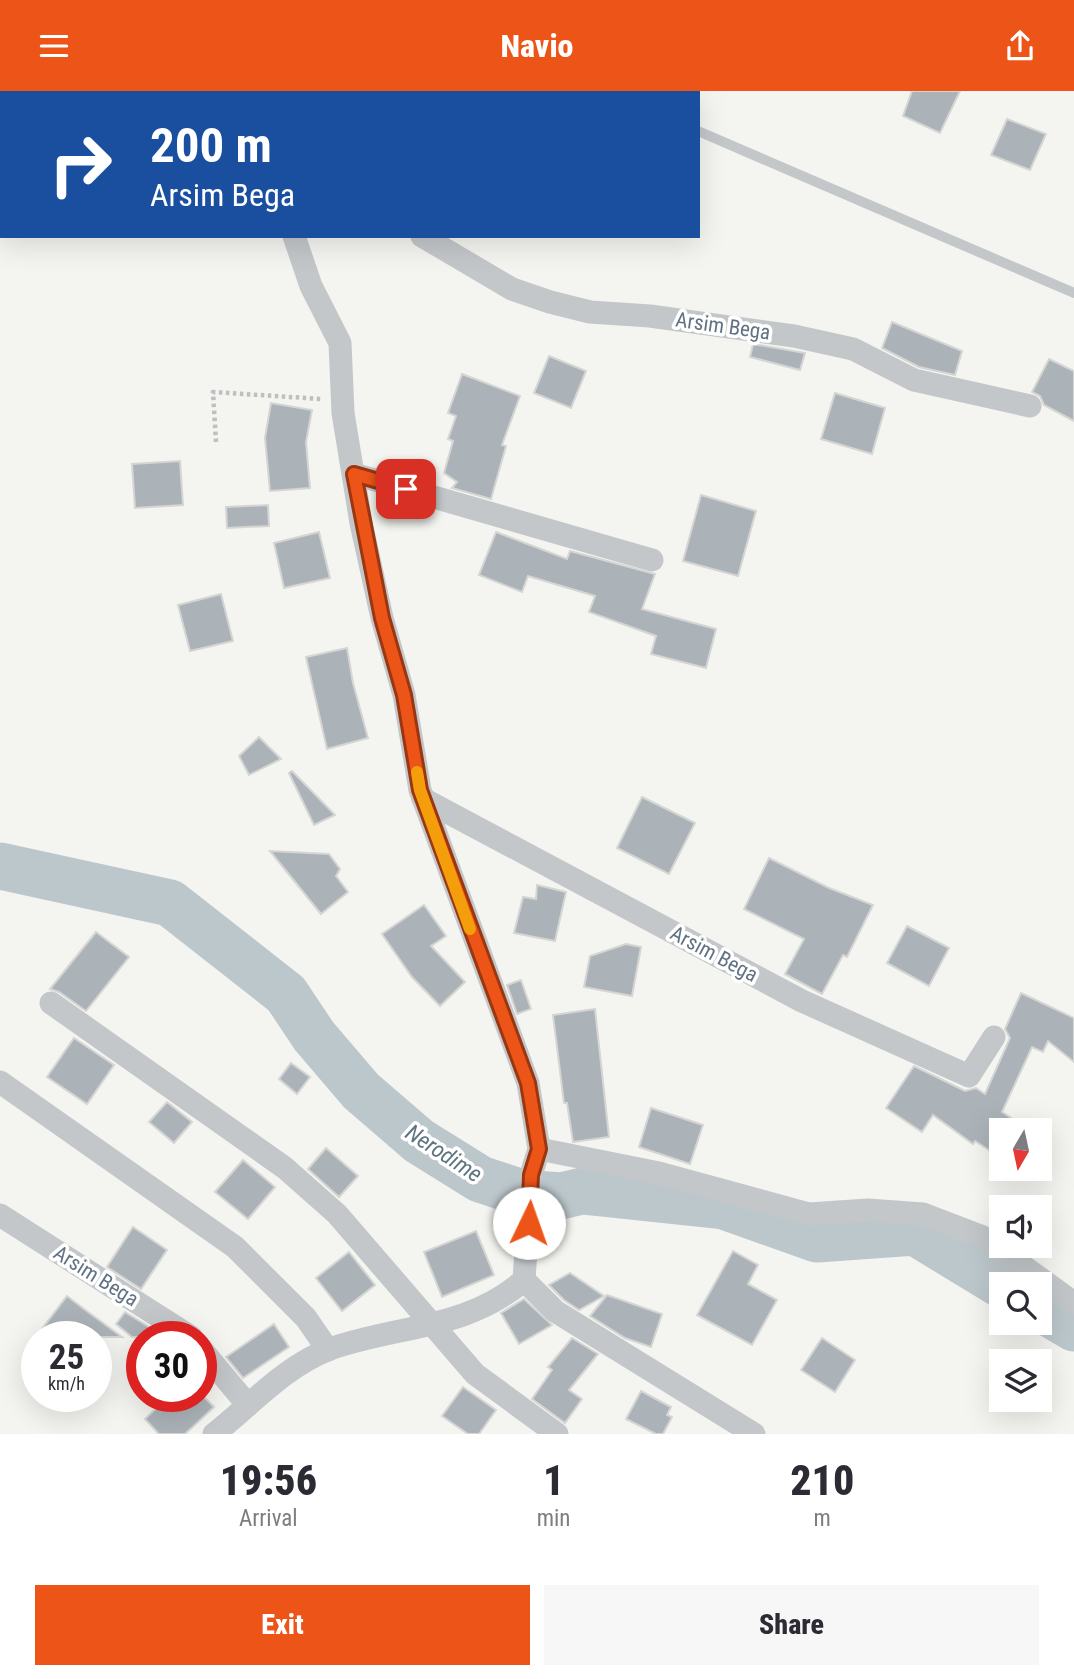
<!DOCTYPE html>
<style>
body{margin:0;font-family:"Roboto Condensed",sans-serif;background:#f7f7f7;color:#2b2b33;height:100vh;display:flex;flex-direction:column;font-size:26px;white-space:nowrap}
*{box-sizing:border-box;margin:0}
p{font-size:23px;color:#7c7c81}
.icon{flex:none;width:38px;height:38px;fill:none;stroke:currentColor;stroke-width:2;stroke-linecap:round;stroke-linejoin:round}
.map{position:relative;height:1343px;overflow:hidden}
.panel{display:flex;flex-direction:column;background:#fff;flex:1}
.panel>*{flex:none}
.hud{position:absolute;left:0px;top:0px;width:700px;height:147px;box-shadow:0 7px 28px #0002;background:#1a4fa0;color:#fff;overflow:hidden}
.needle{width:46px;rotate:189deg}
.controls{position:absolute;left:989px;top:1027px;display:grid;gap:14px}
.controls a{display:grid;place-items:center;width:63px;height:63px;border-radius:0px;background:#fff;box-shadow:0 7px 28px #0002;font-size:35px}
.speed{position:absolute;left:21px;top:1230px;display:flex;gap:14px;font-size:35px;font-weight:700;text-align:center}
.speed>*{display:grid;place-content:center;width:91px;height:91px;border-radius:50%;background:#fff;box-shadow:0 7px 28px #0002;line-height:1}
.speed small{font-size:18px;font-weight:400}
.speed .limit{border:10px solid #d22;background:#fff;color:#111}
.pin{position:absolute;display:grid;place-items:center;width:60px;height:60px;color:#fff;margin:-30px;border-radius:14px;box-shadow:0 4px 10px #0006}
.me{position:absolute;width:77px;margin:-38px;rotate:3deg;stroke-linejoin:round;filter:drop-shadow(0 0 5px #0008)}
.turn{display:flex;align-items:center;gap:24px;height:147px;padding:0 35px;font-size:32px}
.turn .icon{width:91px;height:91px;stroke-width:2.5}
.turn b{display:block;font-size:49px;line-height:60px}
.eta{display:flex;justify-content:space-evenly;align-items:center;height:119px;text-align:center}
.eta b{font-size:42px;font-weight:800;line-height:49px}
.cta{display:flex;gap:14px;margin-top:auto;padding:14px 35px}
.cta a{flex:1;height:80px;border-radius:0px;background:#ed5418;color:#fff;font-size:28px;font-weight:800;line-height:80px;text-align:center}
.cta a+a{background:#f7f7f7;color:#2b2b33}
header{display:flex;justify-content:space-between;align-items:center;height:91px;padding:0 35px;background:#ed5418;color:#fff;font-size:32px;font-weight:800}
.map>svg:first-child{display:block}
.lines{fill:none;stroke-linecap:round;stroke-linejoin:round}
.river{stroke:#bcc7cc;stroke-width:47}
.building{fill:#abb3b9;stroke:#d5d5d3;stroke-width:2}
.path{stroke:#bdbfc1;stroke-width:4.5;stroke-dasharray:3.5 3.5;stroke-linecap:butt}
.lane{stroke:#c3c7ca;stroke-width:10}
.street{stroke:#c3c7ca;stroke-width:23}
.route-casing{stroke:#9a3710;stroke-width:18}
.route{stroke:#ed5418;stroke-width:12}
.slow{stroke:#f59e0b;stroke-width:12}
.labels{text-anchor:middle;stroke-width:7;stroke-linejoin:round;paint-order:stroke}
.street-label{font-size:21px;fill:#617283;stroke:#fff}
.water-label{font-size:23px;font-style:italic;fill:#5d7580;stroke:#fff}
</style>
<header><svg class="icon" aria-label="menu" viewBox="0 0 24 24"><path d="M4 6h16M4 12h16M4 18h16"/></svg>Navio<svg class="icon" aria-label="share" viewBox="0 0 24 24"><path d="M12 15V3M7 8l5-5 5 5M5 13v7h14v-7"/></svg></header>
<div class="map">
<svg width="1074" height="1343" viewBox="0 0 1074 1343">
<rect width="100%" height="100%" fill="#f4f4f0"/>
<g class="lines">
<!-- river -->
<g class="river">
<polyline points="0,775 170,812 286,903 314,945 361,1000 419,1050 480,1088 522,1102 561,1105 582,1100 724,1115 817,1148 915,1141 1002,1194"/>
<polyline points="1040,1217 1074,1237"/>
</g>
</g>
<!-- building -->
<g class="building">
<polygon points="912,0 960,0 940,42 903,25"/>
<polygon points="1007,28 1046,43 1030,79 991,64"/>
<polygon points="892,231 962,260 955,284 919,276 882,257"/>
<polygon points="753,253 805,262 800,279 750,266"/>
<polygon points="549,265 586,280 571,317 534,302"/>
<polygon points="1049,268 1074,280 1074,330 1044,314 1040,305 1032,301"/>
<polygon points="462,283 520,305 502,354 506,355 491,408 452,397 457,391 444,382 453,350 448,348 456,325 448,322"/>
<polygon points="835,302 885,317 872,363 821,348"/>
<polygon points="271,312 312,319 306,351 310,397 270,400 265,347"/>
<polygon points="180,370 183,414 135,417 132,373"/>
<polygon points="701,404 756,420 738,485 683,470"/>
<polygon points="268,414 269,435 227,437 226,416"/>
<polygon points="319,441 330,487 284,497 274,452"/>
<polygon points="496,441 567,468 570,460 655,483 642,518 716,538 706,577 651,563 656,545 589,521 595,505 528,485 522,501 479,484"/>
<polygon points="221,503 233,550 190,560 178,514"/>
<polygon points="347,557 353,592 368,647 327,658 306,566"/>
<polygon points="259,646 281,668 249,684 239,665"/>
<polygon points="292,680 335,724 314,734 289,682"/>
<polygon points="642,706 695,732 669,783 617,757"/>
<polygon points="270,760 329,763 340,778 336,785 348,801 321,823"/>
<polygon points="769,767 829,797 873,814 847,866 843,864 822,903 785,883 804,848 744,818"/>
<polygon points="537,794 566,801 555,850 514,842 523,806 536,808"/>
<polygon points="424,814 446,845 431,855 465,891 440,915 412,886 382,843"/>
<polygon points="907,835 949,857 929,895 887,872"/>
<polygon points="96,841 129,866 86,920 59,901 50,898"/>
<polygon points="626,853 641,856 632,905 584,896 590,865"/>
<polygon points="521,889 531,918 517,923 507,894"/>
<polygon points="1021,902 1074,927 1074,971 1048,950 1043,961 1032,956 1002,1021 1031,1040 1001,1040 1001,1067 975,1050 973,1053 933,1024 922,1041 886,1017 914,975 965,1000 976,997 985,1003 1010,947 1005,938"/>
<polygon points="595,918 609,1046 573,1051 567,1012 564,1012 553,924"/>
<polygon points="74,947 114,974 87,1013 47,986"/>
<polygon points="291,972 310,986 297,1003 279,988"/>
<polygon points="167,1011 192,1031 174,1052 149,1031"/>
<polygon points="651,1017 703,1034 690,1073 639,1056"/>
<polygon points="326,1057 358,1085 339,1106 308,1078"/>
<polygon points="243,1069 275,1096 248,1128 215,1101"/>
<polygon points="133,1136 167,1159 141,1198 107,1176"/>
<polygon points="476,1140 494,1184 442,1206 424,1161"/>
<polygon points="733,1160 758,1174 748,1193 777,1209 752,1254 697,1224"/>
<polygon points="349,1161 375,1194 342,1220 316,1187"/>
<polygon points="570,1182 604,1205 579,1219 564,1209 549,1194"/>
<polygon points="607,1204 662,1223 651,1256 625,1247 590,1225"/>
<polygon points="67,1205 88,1221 122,1246 36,1246"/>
<polygon points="524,1208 552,1234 519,1253 501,1222"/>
<polygon points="125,1221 165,1246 132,1246 116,1233"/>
<polygon points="274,1233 289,1256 243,1287 226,1266"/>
<polygon points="572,1247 598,1263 569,1299 582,1308 565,1332 532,1308 552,1279 548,1276"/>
<polygon points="822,1247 855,1269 835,1301 801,1279"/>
<polygon points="463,1296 496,1319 479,1343 468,1343 442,1325"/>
<polygon points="641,1300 671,1316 667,1324 672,1326 663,1343 656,1343 626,1328"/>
<polygon points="168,1306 204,1306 214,1316 185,1343 159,1343 145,1328"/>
</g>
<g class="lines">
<!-- path -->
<polyline class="path" points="216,351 213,301 321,308"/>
<!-- lane -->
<g class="lane">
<polyline points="606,0 610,2"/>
<polyline points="698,40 1074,202"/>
</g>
<!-- street -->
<g class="street">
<polyline points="211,0 211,2"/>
<polyline points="422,145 512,198 550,211 590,221 650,225 794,245 853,258 914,289 1030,315"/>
<polyline points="354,383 652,469"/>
<polyline points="423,708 802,910 969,985 994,946"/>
<polyline points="51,912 285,1077 337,1123 475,1283 557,1343"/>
<polyline points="0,991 235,1156 306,1227 328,1259"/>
<polyline points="539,1058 659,1082 809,1123 868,1119 923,1123 983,1146 1074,1212"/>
<polyline points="0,1124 191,1246"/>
<polyline points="524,1189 555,1220 754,1343"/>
<polyline points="201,1258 247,1313"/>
<path d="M214,1343c36,-28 71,-68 116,-85 67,-24 137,-19 194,-69l7,-105 8,-26 -11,-66 -108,-293 -16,-95 -22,-77 -21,-95 -18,-110 -3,-70 -29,-57 -17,-50"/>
</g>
</g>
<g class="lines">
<defs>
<polyline id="route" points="406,398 354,383 382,527 404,604 420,699 528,992 539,1058 531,1084 529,1132"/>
</defs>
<!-- route casing -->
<use href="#route" class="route-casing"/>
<!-- route -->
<use href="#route" class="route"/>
<!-- slow -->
<polyline class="slow" points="417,681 420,699 470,838"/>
</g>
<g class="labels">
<!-- street labels -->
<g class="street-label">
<text transform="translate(723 235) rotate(8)" y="7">Arsim Bega</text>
<text transform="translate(714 863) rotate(28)" y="7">Arsim Bega</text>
<text transform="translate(96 1185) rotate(32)" y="7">Arsim Bega</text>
</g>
<!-- water labels -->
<g class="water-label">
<text transform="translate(444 1062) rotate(33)" y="8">Nerodime</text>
</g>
</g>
</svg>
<div class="controls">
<a><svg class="needle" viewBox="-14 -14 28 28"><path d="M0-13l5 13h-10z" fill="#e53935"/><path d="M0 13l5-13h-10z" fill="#7c7c81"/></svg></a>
<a><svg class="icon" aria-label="sound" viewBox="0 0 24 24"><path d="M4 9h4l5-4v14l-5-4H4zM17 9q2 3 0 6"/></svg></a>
<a><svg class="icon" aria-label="search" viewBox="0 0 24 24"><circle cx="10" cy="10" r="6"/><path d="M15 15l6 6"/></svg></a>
<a><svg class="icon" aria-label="layers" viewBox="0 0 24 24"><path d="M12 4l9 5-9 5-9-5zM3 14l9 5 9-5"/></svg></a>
</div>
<div class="speed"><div>25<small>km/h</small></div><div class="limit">30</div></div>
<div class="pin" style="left:406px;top:398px;background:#d93025"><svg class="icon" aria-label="arrive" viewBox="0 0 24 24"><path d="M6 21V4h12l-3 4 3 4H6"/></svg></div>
<svg class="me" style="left:529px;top:1132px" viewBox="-20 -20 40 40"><circle r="19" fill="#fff"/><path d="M0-13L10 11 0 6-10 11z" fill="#ed5418"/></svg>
<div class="hud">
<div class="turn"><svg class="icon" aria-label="right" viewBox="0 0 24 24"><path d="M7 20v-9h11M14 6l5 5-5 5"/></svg><div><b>200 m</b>Arsim Bega</div></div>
</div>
</div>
<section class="panel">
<div class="eta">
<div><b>19:56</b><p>Arrival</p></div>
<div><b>1</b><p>min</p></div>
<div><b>210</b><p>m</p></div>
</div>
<div class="cta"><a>Exit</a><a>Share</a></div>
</section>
